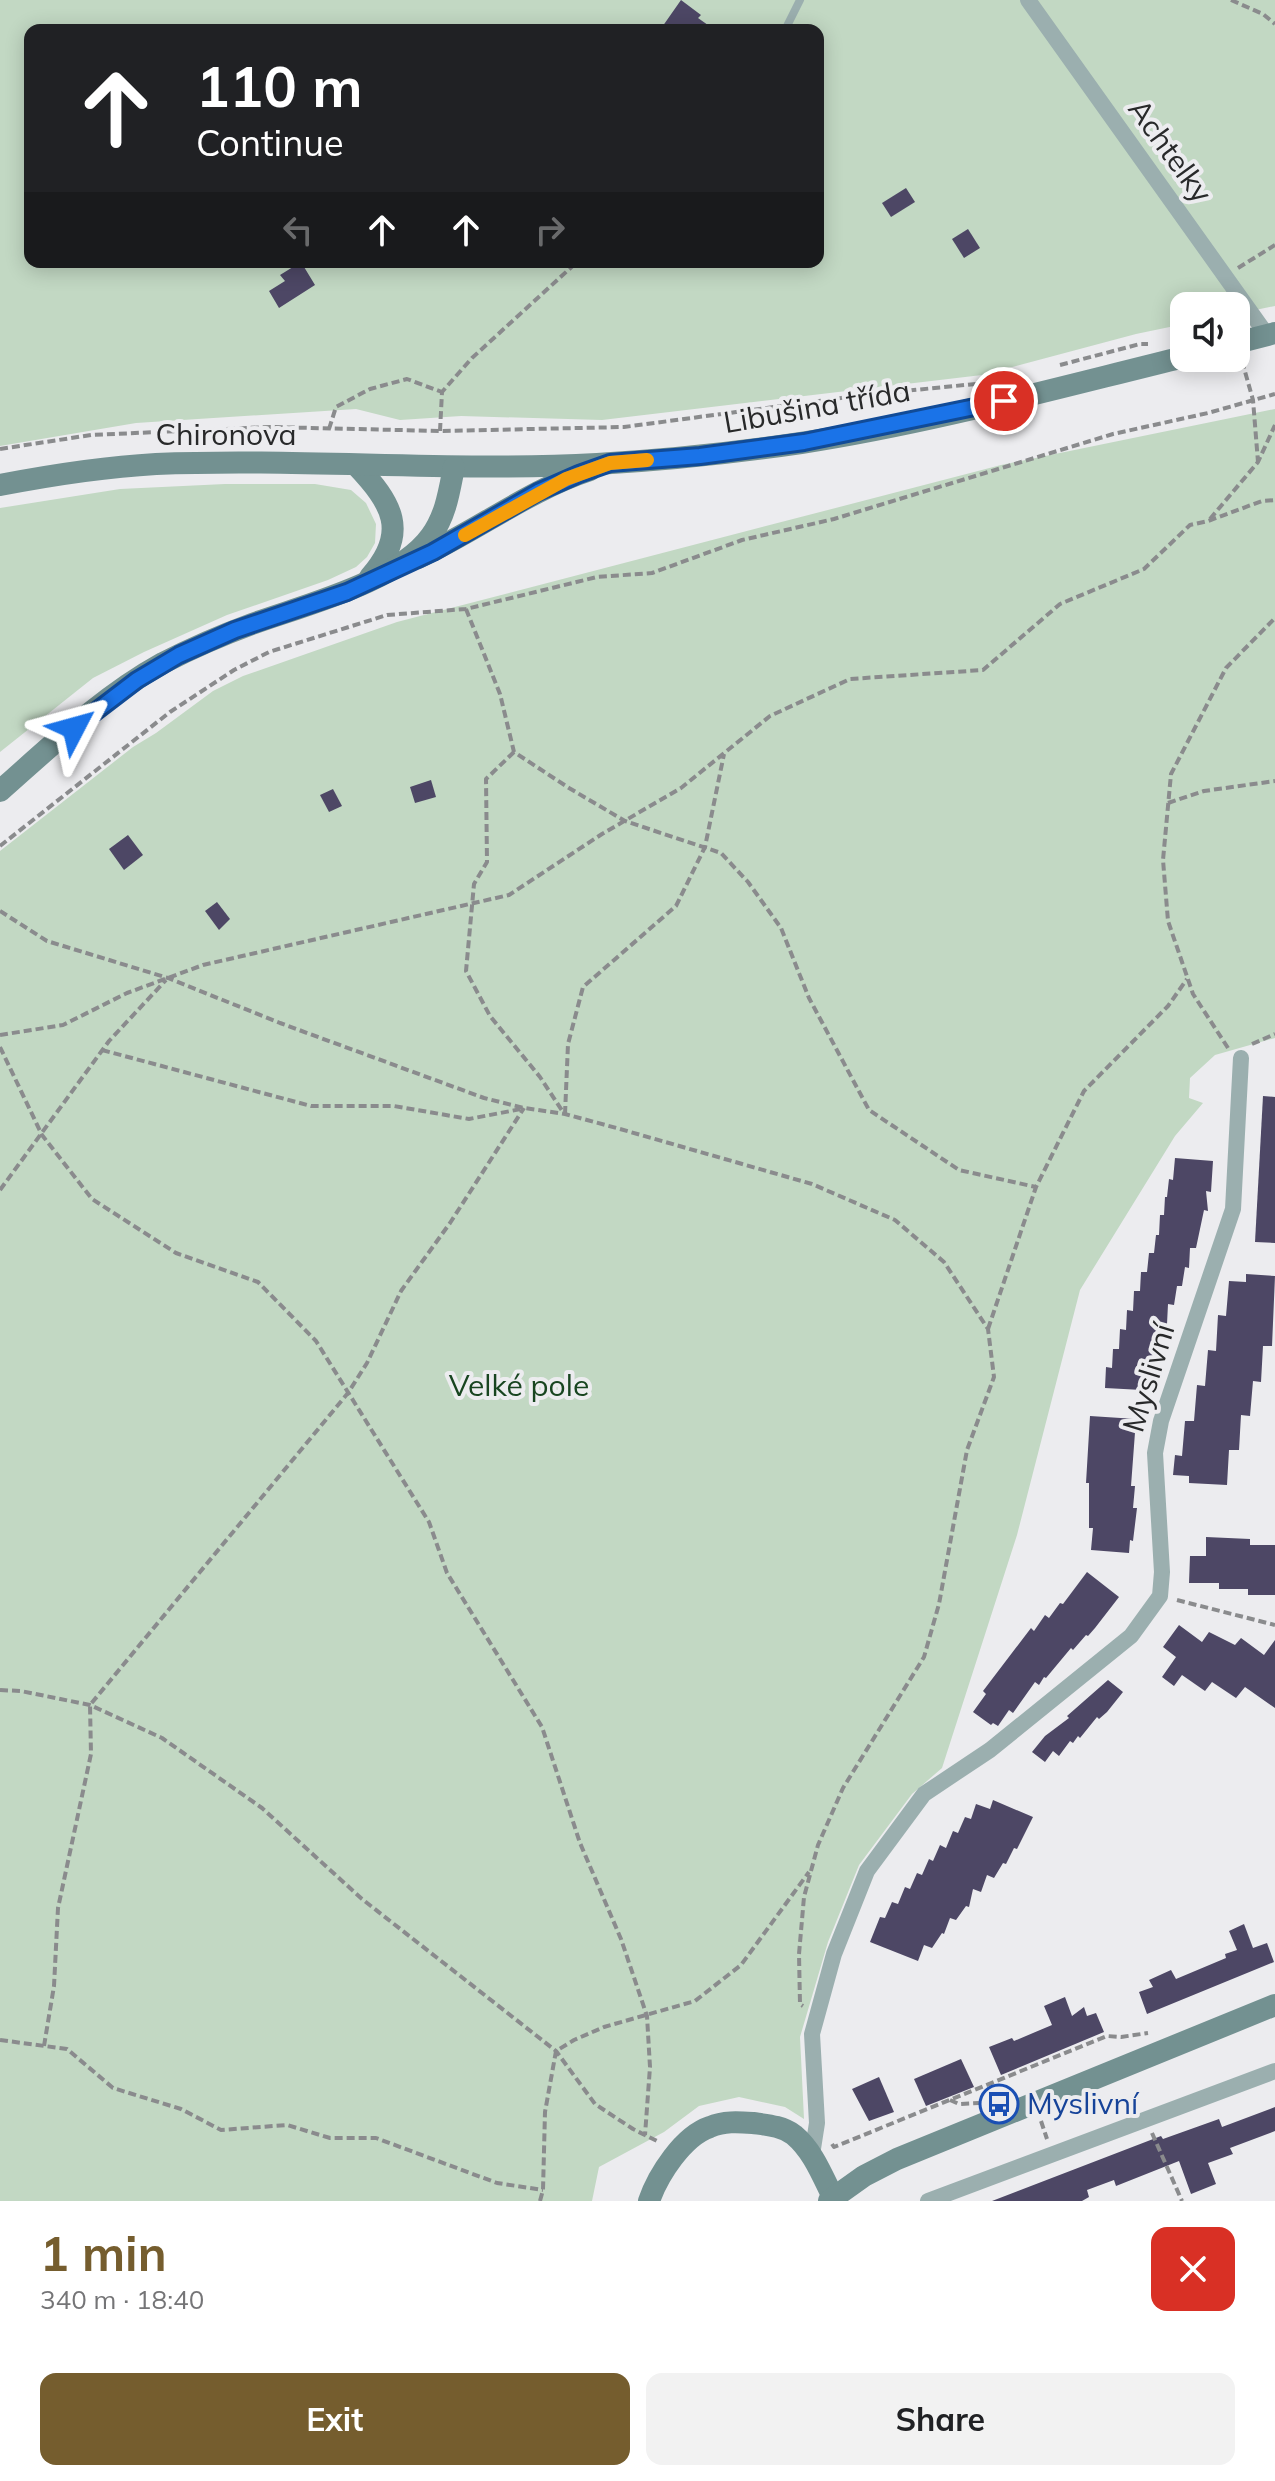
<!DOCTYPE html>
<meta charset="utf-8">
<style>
body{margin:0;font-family:Mulish,sans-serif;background:#f2f2f2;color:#202124;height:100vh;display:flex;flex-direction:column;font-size:30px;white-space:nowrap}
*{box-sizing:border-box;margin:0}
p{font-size:26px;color:#757577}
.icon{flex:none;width:44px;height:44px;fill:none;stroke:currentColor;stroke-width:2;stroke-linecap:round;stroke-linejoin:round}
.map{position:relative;height:2201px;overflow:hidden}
.panel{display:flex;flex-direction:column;background:#fff;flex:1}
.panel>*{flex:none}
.hud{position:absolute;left:24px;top:24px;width:800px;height:244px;border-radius:16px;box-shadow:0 4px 20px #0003;background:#202124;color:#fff;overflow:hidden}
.fabs{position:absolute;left:1170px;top:292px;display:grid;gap:16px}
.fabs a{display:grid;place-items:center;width:80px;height:80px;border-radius:16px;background:#fff;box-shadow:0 4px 20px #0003;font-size:40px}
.pin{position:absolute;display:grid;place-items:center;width:68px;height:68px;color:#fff;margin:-34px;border:4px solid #fff;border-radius:50%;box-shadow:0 2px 8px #0007}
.me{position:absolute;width:88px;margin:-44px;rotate:51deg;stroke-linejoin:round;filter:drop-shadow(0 0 6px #0008)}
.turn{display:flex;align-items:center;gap:28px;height:168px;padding:0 40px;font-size:36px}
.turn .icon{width:104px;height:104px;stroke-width:2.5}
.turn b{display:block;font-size:56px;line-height:68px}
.lanes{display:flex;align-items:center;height:76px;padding:0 40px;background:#0003;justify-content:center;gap:40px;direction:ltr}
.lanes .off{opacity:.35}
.round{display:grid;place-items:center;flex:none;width:84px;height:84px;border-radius:16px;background:#f2f2f2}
.head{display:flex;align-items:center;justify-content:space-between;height:136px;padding:0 40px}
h1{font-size:48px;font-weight:700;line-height:60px;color:#755d2e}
.cta{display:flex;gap:16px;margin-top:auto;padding:16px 40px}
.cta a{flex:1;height:92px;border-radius:16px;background:#755d2e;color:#fff;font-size:32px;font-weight:700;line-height:92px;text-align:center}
.cta a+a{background:#f2f2f2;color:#202124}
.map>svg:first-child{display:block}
.green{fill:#c2d8c3;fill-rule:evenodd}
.building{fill:#4d4765}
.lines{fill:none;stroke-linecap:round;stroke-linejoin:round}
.path{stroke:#8a8b8d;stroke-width:4;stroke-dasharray:8 4;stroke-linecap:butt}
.lane{stroke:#9bafaf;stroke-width:8}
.street{stroke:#9bafaf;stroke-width:16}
.secondary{stroke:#739191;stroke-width:22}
.route-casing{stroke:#114b97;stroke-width:20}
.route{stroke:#1a73e8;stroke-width:14}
.slow{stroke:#f59e0b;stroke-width:14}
.labels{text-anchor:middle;stroke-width:8;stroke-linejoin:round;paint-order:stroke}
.street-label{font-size:30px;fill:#28292a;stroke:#ececef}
.park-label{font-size:30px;fill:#184520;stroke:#ececef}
.transit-label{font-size:30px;fill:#164399;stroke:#ececef;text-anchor:start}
</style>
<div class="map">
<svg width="1275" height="2201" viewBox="0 0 1275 2201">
<rect width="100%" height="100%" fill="#ececef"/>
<!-- green -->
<g class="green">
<path d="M0,0h1275v306l-39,8v-8h-52v18l-48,10 -154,41 -380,45 -141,-4 -61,4 -44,-11 -220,14 -136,23zM30,30h788v232h-788z"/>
<polygon points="1275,409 1275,1038 1215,1055 1190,1078 1189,1098 1203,1103 1175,1136 1080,1290 1017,1535 942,1768 912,1794 859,1865 828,1942 800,2037 804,2119 785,2107 739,2097 699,2106 664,2132 599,2167 592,2201 0,2201 0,851 133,747 156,733 213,691 243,676 397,622 1001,465"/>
<polygon points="225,484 315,484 351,490 366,503 376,524 375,543 367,557 356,567 328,580 227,615 144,652 93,678 0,752 0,508 120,489"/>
</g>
<!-- building -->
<g class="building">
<polygon points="681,0 701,15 698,18 715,30 660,30"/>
<polygon points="906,188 915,202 891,217 882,203"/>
<polygon points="968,229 980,248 964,258 952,239"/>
<polygon points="301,262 315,285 279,308 269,291 285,281 280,275"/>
<polygon points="431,780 436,797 415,803 410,787"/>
<polygon points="333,789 342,806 329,812 320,795"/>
<polygon points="128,835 143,855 124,870 109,849"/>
<polygon points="217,902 230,919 219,930 205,911"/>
<polygon points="1263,1096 1275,1097 1275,1243 1255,1242"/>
<polygon points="1175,1158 1213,1161 1211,1192 1206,1191 1208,1211 1204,1210 1196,1248 1190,1248 1189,1268 1185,1267 1182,1286 1177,1286 1174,1305 1168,1304 1167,1324 1162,1323 1162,1334 1160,1343 1154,1342 1153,1361 1148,1361 1148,1372 1145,1380 1142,1380 1142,1390 1105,1388 1106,1367 1112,1368 1113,1349 1119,1349 1120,1329 1126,1330 1127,1310 1133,1311 1134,1291 1140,1291 1141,1272 1147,1272 1149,1253 1154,1253 1156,1235 1159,1235 1160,1215 1164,1215 1165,1197 1167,1197 1169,1179 1173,1180"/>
<polygon points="1246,1274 1275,1276 1272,1346 1263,1346 1261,1382 1253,1381 1250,1416 1241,1415 1239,1450 1229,1450 1227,1485 1189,1483 1189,1476 1173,1475 1175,1455 1182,1456 1185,1421 1194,1421 1197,1385 1205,1386 1208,1350 1216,1351 1218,1315 1226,1316 1229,1281 1246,1282"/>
<polygon points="1090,1416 1136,1419 1131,1486 1135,1486 1133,1508 1137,1508 1133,1541 1130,1540 1129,1553 1091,1550 1093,1528 1089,1528 1089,1483 1086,1483"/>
<polygon points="1206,1537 1250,1539 1250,1545 1275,1545 1275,1595 1248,1595 1248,1589 1219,1589 1219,1583 1189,1583 1190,1556 1206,1556"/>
<polygon points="1087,1572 1119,1597 1095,1628 1088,1636 1086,1635 1073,1650 1071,1648 1046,1678 1044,1677 1039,1685 1035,1682 1013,1713 1009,1710 998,1726 993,1723 991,1725 973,1712 986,1694 983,1691 1031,1628 1034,1631 1045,1615 1049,1618 1060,1603 1063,1604"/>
<polygon points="1179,1625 1202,1642 1209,1632 1235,1645 1241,1638 1264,1655 1275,1640 1275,1708 1245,1687 1236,1698 1212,1682 1205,1691 1182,1675 1174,1686 1162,1677 1176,1657 1163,1647"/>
<polygon points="1108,1680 1123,1692 1107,1712 1099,1719 1097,1717 1080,1738 1078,1736 1073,1743 1070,1741 1059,1756 1053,1751 1045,1762 1032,1752 1045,1736 1069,1718 1067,1716"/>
<polygon points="993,1800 1033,1817 1017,1849 1014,1848 1006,1864 1003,1863 994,1878 987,1875 981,1892 973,1889 969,1907 966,1906 956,1920 950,1918 944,1934 942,1933 932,1948 924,1945 918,1961 870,1942 880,1917 885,1918 892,1902 898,1904 905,1887 910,1889 917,1873 922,1875 929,1859 933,1861 940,1845 946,1848 953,1831 958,1833 965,1817 971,1819 976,1804 990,1809"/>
<polygon points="1244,1924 1253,1948 1267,1943 1274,1962 1147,2014 1139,1992 1153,1987 1149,1980 1171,1970 1176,1979 1226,1958 1225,1954 1237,1950 1229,1931"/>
<polygon points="1065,1997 1072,2016 1084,2007 1087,2016 1096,2013 1104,2032 1001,2075 989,2047 1012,2038 1014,2041 1052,2025 1044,2006"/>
<polygon points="961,2059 974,2087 926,2106 914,2079"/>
<polygon points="879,2077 894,2112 869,2121 852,2089"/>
<polygon points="1275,2107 1275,2131 1230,2148 1233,2154 1208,2163 1216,2184 1191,2194 1179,2161 1116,2186 1114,2180 1087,2190 1089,2197 1082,2201 992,2201 1161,2136 1163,2139 1219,2119 1222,2127"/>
</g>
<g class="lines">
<!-- path -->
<g class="path">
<polyline points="1231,0 1263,14 1275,24"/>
<polyline points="1238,268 1275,245"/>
<polyline points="1242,361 1253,400 1258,462"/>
<polyline points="1060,365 1140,344 1148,344"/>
<polyline points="329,429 336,407 370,389 407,379 442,392"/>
<polyline points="440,431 442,392 472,358 577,262"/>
<polyline points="0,449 91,435 270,427 440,431 624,427 864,395 985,383"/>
<polyline points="1210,519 1258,462 1275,425"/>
<polyline points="466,609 500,694 514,752 569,788 625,821 721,853 748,882 781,928 809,998 869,1110 959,1170 1036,1187"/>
<polyline points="514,752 486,779 487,862 474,884 466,971 490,1016 540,1077 563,1112"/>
<polyline points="1168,803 1204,791 1275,781"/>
<polyline points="0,846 170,712 234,670 269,652 387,615 466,609 597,577 652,573 742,540 834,519 1113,434 1208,413 1275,394"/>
<polyline points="0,911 47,941 168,978 280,1023 484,1098 524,1108 565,1114 620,1129 812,1184 895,1220 944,1262 988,1329 994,1377 967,1450 939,1604 924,1657 843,1788 818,1845 804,1897 799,1954 800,2004 803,2006"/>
<polyline points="0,1035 63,1025 127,993 203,965 509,895 602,834 681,788 770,716 850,679 983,670 1060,604 1144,569 1190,525 1208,521 1262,501 1275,500"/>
<polyline points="1252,1044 1275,1034"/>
<polyline points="0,1047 42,1135 92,1199 176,1253 258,1282 316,1341 429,1522 447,1573 542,1727 580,1843 621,1939 647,2016 650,2067 645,2135"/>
<polyline points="1228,1048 1193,994 1168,921 1163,860 1171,774 1226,668 1275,618"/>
<polyline points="102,1050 311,1106 394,1106 469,1119 521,1109"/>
<polyline points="565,1114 568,1044 583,987 676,906 705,847 724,754"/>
<polyline points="0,1190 109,1041 166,980"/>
<polyline points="988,1329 1036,1187 1084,1091 1168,1006 1187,979"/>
<polyline points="1177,1600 1275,1625"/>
<polyline points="0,1690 21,1691 90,1705 162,1738 262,1808 362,1899 556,2051 595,2104 633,2129 659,2142"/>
<polyline points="0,2040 67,2049 113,2088 181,2109 221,2130 287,2125 330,2138 376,2138 497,2183 543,2190"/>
<polyline points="44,2046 54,1986 58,1908 91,1754 90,1705 348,1393 367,1363 401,1291 450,1223 524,1108"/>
<polyline points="950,2100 959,2104 979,2103"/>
<polyline points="1041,2121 1047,2139"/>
<polyline points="1152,2133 1182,2201"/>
<polyline points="832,2144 834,2147 1107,2036 1121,2037 1148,2033"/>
<polyline points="540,2201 543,2190 545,2112 556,2051 574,2040 604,2027 695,2001 741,1965 809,1872"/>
</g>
<!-- lane -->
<polyline class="lane" points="785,30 800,0"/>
<!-- street -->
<g class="street">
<polyline points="1028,0 1267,335"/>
<polyline points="812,2155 817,2123 812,2034 834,1954 867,1871 924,1794 990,1750 1131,1636 1160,1596 1162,1572 1155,1453 1161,1421 1233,1209 1241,1058"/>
<polyline points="928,2201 1275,2071"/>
</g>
<!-- secondary -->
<g class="secondary">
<polyline points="1236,343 1275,333"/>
<path d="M356,465c36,38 54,67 14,112"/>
<path d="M0,485c52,-10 103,-18 156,-21 147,-6 294,8 441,0 68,-4 136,-11 204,-21 129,-20 256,-55 383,-86"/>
<path d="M418,558c59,-27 111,-68 172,-88"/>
<path d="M0,791c51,-45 103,-95 163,-128 29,-15 59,-28 89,-39 52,-19 146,-42 179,-88 15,-21 18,-44 23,-69"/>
<path d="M649,2201c9,-26 34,-65 61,-74 14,-6 28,-5 43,-4 14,2 29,3 41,12 19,16 28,40 39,62"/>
<polyline points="829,2201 864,2176 897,2159 1275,2005"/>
</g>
</g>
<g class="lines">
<defs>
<polyline id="route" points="74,728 137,680 179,655 235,630 347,592 433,552 538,492 579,474 610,463 700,456 804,442 1004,401"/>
</defs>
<!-- route casing -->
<use href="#route" class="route-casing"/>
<!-- route -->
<use href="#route" class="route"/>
<!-- slow -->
<polyline class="slow" points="465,535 566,479 610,463 647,460"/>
</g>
<!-- icons -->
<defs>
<symbol id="bus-ring" viewBox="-11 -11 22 22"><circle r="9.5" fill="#ececef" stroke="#1a4fb4" stroke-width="1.5"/><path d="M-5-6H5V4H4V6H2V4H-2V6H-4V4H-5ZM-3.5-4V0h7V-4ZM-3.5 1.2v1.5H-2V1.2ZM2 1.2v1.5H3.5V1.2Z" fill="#1a4fb4"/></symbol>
</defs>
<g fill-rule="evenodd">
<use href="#bus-ring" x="977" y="2082" width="44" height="44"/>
</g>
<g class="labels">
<!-- street labels -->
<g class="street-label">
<text transform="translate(1170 151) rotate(54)" y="10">Achtelky</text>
<text transform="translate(817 407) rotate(-10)" y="10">Libušina třída</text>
<text x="226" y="445">Chironova</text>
<text transform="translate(1149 1378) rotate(-73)" y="10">Myslivní</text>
</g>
<!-- park labels -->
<g class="park-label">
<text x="519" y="1396">Velké pole</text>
</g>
<!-- transit labels -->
<g class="transit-label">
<text x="1027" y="2114">Myslivní</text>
</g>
</g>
</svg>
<div class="fabs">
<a><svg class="icon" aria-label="sound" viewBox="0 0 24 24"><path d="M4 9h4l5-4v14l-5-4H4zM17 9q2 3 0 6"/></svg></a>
</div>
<div class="pin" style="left:1004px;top:401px;background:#d93025"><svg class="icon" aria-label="arrive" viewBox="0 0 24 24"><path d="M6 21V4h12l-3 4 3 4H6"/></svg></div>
<svg class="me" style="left:74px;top:728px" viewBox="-20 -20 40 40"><path d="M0-17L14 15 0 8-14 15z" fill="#1a73e8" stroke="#fff" stroke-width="4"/></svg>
<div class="hud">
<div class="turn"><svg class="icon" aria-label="ahead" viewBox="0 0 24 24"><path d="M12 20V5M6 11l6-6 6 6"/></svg><div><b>110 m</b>Continue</div></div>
<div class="lanes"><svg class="icon off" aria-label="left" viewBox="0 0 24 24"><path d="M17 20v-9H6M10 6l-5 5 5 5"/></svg><svg class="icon" aria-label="ahead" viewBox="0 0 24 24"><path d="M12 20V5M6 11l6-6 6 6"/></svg><svg class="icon" aria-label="ahead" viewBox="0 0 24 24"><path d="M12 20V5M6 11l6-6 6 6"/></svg><svg class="icon off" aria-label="right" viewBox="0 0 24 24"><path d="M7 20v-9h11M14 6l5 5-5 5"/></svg></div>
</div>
</div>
<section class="panel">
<div class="head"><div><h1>1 min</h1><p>340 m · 18:40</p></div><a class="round" style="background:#d93025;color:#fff"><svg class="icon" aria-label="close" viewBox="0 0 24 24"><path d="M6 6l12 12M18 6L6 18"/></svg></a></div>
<div class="cta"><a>Exit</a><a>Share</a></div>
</section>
